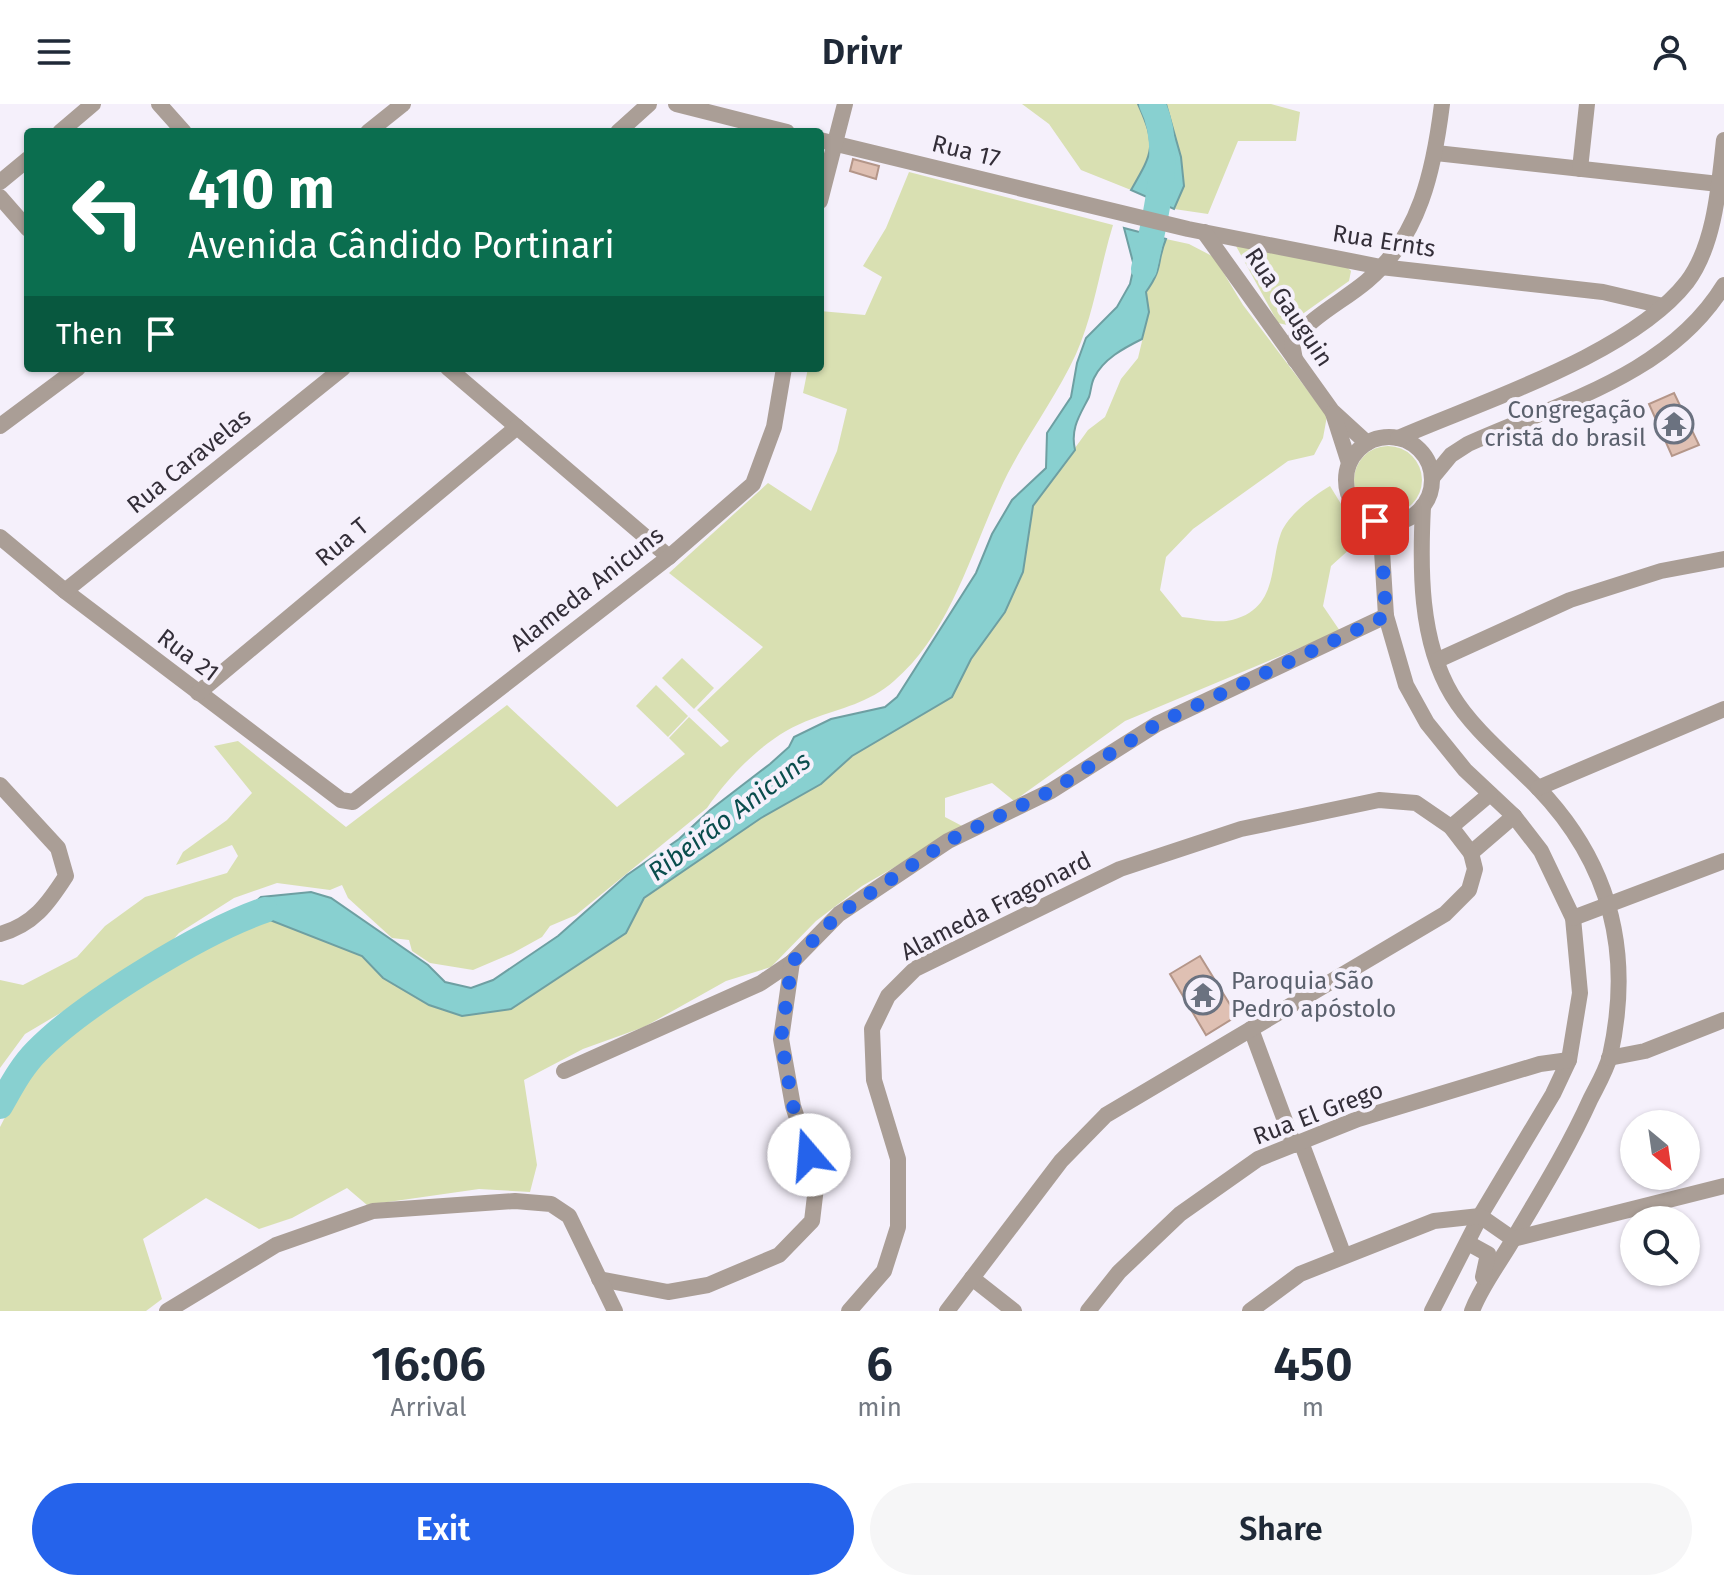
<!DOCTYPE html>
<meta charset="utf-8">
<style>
body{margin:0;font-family:"Fira Sans",sans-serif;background:#f6f6f7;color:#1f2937;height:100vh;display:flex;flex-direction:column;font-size:30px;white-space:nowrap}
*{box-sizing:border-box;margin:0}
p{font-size:26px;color:#747a83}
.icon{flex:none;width:44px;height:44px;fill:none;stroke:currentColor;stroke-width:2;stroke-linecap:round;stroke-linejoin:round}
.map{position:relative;height:1207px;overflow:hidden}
.details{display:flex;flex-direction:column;background:#fff;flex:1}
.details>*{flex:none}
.hud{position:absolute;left:24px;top:24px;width:800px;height:244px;border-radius:8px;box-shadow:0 2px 6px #0004;background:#0b6e4f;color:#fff;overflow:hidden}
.needle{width:52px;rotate:151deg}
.fabs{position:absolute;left:1620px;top:1006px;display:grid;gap:16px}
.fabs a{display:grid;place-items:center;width:80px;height:80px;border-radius:50%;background:#fff;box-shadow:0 2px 6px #0004;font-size:40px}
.pin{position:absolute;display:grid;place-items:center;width:68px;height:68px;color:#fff;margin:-34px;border-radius:16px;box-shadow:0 4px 12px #0006}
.me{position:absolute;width:88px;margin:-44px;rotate:342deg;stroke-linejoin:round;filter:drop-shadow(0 0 6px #0008)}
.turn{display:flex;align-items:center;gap:28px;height:168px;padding:0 32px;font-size:36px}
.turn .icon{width:104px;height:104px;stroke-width:2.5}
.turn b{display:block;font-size:56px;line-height:68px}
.then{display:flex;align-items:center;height:76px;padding:0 32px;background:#0003;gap:16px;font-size:30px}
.eta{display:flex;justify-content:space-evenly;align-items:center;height:136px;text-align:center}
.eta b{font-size:48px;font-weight:600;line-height:56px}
.primary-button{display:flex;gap:16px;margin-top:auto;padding:16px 32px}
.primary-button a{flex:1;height:92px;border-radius:48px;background:#2563eb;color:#fff;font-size:32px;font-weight:600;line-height:92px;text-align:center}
.primary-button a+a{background:#f6f6f7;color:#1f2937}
header{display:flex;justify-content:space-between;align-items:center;height:104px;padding:0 32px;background:#fff;font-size:36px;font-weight:600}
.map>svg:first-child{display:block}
.green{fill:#d9e0b2}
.water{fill:#88d0d0;stroke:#6e9fa2;stroke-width:2}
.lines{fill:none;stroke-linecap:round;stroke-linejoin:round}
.river{stroke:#88d0d0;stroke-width:26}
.building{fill:#dfc0b3;stroke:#b49689;stroke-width:2}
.minor{stroke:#aa9e96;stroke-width:16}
.route{stroke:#2563eb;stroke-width:14;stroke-dasharray:0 25.2}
.labels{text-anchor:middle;stroke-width:8;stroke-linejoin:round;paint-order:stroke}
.street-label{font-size:24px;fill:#332e38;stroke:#f5f0fb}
.worship-label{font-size:24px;fill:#5b616d;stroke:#f5f0fb;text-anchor:end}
.water-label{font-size:26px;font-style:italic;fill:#0a4d4d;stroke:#f5f0fb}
</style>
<header><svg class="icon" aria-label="menu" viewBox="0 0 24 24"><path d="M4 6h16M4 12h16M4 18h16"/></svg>Drivr<svg class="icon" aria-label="person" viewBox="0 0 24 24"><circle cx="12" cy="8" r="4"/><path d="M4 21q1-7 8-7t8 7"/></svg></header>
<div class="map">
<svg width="1724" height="1207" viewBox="0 0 1724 1207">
<rect width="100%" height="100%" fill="#f5f0fb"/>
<!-- green -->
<g class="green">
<path d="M1022,0h116c19,42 15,48 -7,86l-50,-20 -32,-46z"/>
<polygon points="1166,0 1271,0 1300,8 1296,37 1238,37 1208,110 1174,105 1184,81 1181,53"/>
<path d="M909,68l204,53c-13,42 -19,89 -37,129 -22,48 -56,90 -77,138 -29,64 -50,142 -105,189 -25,22 -53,27 -82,38 -43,15 -80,53 -105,89l-131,107 -26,11 -8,11 -29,16 -40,17 -43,-7 -18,-12 -3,-11 -17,-2 -44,-40 -6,-13 -12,5 -53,-7 -43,15 -55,35 -19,21 -135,80 -25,34v-88l23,5 54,-28 28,-31 40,-29 82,-24 11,-17 -6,-11 -56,20 7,-13 44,-32 25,-27 -38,-47 24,-5 108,86 161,-122 110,102 68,-53 -16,-16 20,-21 32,30 8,-6 -32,-31 66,-63 -94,-74 99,-90 43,28 26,-60 10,-42 -44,-16 5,-25h12v-57l45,4 17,-38 -19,-11 23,-38z"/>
<path d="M1166,135l23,5 25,13 29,48 84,111 -4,22 -9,17 -26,6 -95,68 -27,28 -6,33 22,27c14,1 36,7 50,3 47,-12 37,-55 49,-87 7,-18 32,-37 49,-47l32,52 -31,28 -8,40 17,25 -215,90 -111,80 -22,-18 -47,15v19l19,10 -102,59 -46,35 -45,46 -45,14 -82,46 -61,22 -59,31 13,85 -7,27 -51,-3 -112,16 -20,-17 -55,30 -33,11 -53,-31 -63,41 19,60 -16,12h-146v-184l20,-39 23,-29 75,-61 66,-41 49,-36 37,-1 92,36 21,22 46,27 197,-72 18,-35 117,-80 60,-34 31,-28 100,-59 19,-38 34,-47 18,-40 10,-66 55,-76 17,-13 16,-38 17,-21 11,-46 -3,-20c18,-25 10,-29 20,-53z"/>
<polygon points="1236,142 1344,160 1351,167 1349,177 1287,221 1278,219"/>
<circle cx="1388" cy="376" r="34"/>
<polygon points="682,554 714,584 694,605 662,574"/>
<polygon points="656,581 688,612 668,633 636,602"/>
</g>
<!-- water -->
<g class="water">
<path d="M1138,0h28l15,53 3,29 -10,23 -43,-19c22,-38 26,-44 7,-86z"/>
<path d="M1124,124l42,11c-10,24 -2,28 -20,53l3,20 -7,27c-18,9 -39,20 -48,39 -3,6 -3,13 -5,19 -9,18 -19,31 -14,53l-42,56 -10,66 -18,40 -34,47 -19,38 -100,59 -31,28 -60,34 -117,80 -18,35 -115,76 -49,7 -33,-11 -46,-27 -21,-22 -92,-36 -37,1 28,-24 50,-5 20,6 97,67 17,17 26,6 22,-8 65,-44 69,-61 52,-36 31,-29 60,-46 19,-17 5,-10 37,-18 54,-12 12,-10 79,-124 16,-39 20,-34 34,-32 1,-35 24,-36 6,-34 9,-25 31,-31 13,-23 4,-18z"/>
</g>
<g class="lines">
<!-- river -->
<g class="river">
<path d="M1144,165c10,-47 31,-121 8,-165"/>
<path d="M0,1002c11,-19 21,-39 37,-55 46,-47 166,-120 228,-141"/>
</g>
</g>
<!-- building -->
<g class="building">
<polygon points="853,55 879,62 876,75 850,67"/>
<polygon points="1674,289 1699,341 1672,352 1649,300"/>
<polygon points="1200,852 1237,912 1206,931 1170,870"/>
</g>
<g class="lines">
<!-- minor -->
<g class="minor">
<polyline points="159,0 184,28"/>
<polyline points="676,0 787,28"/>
<polyline points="60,28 93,0"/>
<polyline points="368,28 403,0"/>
<polyline points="618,28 649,0"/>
<polyline points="820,36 1188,125 1381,163 1603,188 1663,202"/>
<polyline points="1436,49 1719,80"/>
<polyline points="1580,65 1587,0"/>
<polyline points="0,78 28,55"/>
<polyline points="0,93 28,125"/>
<polyline points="820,97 845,0"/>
<polyline points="1204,128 1332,307 1367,339"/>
<path d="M1295,256l-3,-17c19,-27 50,-41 75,-62 53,-44 67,-112 75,-177"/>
<polyline points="448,264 669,453"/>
<polyline points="1333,309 1349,359"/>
<polyline points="0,322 78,264"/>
<circle cx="1389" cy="376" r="43"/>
<path d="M1398,334c85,-37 233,-84 289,-156 28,-37 32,-97 37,-142"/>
<path d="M1432,374l19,-23 17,-11c91,-41 201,-69 256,-159"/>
<path d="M1423,402c-3,61 -4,134 29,189 21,35 58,64 86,93 73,76 95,165 72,268 -4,15 -13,30 -20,44 -22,49 -52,97 -79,143 -13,22 -30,44 -39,68"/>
<polyline points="1375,417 1382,447 1386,512 1406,581 1427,619 1465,666 1514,712 1541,747 1573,814 1580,889 1569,956 1553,990 1483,1107 1432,1207"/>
<polyline points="0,433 65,487 341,696 353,698 669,453 753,380 774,323 784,264"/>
<polyline points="65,487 343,264"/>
<polyline points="1438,556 1570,496 1661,467 1724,455"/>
<polyline points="198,589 517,323"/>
<path d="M0,681l58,63 8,28c-18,28 -33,49 -66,58"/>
<polyline points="1538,684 1724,605"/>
<polyline points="1451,723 1490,690"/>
<polyline points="1471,749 1514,712"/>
<polyline points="1573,814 1724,757"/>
<polyline points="1251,925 1294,1041"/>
<polyline points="1609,954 1645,947 1724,916"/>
<polyline points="564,967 761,879 792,858"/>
<polyline points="1301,1038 1344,1152"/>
<polyline points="1468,1139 1488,1150 1483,1173"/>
<polyline points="972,1174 1014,1207"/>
<polyline points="599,1175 668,1188 708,1181 779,1151 812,1117 817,1075 793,1002 781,935 792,858 839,810 948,737 1051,687 1157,620 1386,512"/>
<polyline points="167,1207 276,1141 373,1107 515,1097 551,1100 569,1112 615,1207"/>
<polyline points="849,1207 884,1167 898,1123 898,1055 874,976 872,925 888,892 915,865 1120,765 1241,725 1379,696 1416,699 1451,723 1471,749 1475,765 1469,786 1445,810 1106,1011 1061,1057 947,1207"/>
<polyline points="1088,1207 1119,1168 1180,1110 1258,1055 1358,1015 1540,960 1569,956"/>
<polyline points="1250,1207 1300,1170 1434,1117 1480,1112 1513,1135 1724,1082"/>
</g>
</g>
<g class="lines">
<!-- route -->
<polyline class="route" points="809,1051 793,1002 781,935 792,858 839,810 948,737 1051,687 1157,620 1386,512 1382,447 1375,417"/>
</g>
<!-- icons -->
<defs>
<symbol id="temple-ring" viewBox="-11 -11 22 22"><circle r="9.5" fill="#f5f0fb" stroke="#6b7280" stroke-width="1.5"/><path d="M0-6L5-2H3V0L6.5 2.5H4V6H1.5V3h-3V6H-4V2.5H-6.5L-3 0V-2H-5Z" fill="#6b7280"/></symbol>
</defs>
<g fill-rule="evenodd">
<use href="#temple-ring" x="1652" y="298" width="44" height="44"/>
<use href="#temple-ring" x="1181" y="869" width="44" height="44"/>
</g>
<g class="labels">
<!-- street labels -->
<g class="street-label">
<text transform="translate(966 47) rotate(14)" y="8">Rua 17</text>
<text transform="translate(1384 137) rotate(9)" y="8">Rua Ernts</text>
<text transform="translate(1289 203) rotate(56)" y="8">Rua Gauguin</text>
<text transform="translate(189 357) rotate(-39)" y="8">Rua Caravelas</text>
<text transform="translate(342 438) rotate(-40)" y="8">Rua T</text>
<text transform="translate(587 485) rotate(-38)" y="8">Alameda Anicuns</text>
<text transform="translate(188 551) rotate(37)" y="8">Rua 21</text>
<text transform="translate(996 802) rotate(-27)" y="8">Alameda Fragonard</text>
<text transform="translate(1318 1009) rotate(-21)" y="8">Rua El Grego</text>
</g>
<!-- worship labels -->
<g class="worship-label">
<text x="1646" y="314">Congregação<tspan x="1646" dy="28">cristã do brasil</tspan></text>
<text x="1231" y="885" text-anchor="start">Paroquia São<tspan x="1231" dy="28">Pedro apóstolo</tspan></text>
</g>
<!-- water labels -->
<g class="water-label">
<text transform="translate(729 712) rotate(-37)" y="9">Ribeirão Anicuns</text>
</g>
</g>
</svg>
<div class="fabs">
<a><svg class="needle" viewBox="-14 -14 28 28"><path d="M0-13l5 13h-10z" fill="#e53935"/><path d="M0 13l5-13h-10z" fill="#747a83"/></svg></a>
<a><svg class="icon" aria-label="search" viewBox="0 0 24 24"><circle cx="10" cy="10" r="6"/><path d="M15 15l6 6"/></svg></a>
</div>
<div class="pin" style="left:1375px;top:417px;background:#d93025"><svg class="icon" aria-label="arrive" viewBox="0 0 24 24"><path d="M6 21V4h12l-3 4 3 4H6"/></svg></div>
<svg class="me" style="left:809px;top:1051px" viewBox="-20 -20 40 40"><circle r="19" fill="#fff"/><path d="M0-13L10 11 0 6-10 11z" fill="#2563eb"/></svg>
<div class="hud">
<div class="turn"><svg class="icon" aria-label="left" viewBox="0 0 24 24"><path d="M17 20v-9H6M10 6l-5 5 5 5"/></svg><div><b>410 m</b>Avenida Cândido Portinari</div></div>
<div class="then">Then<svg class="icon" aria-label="arrive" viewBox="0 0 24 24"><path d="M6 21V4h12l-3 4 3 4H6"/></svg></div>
</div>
</div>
<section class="details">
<div class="eta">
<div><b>16:06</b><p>Arrival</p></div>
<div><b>6</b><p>min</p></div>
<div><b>450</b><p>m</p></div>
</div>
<div class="primary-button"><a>Exit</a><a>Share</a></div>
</section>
